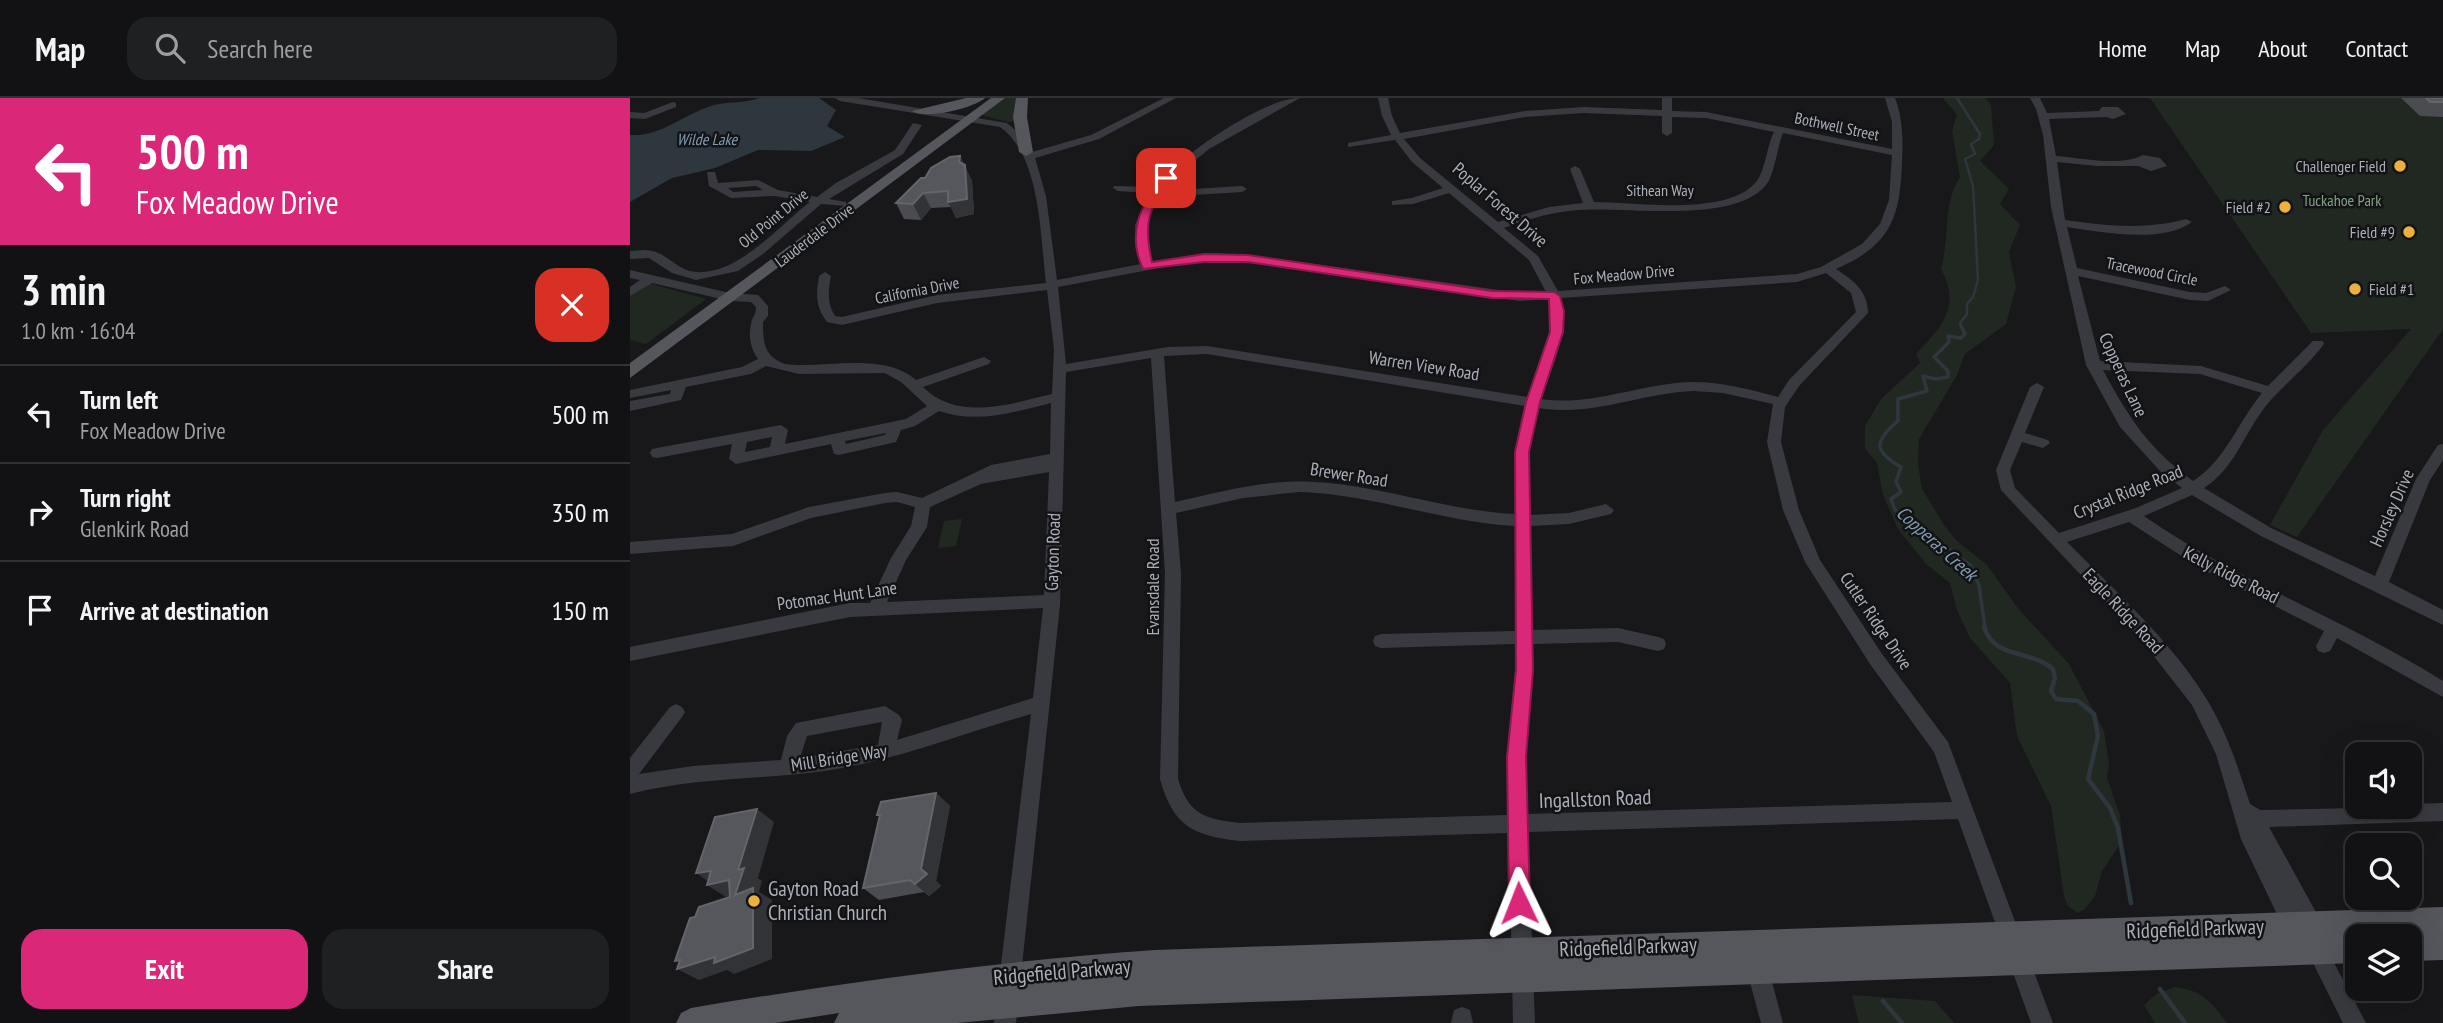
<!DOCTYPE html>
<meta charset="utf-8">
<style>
body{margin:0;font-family:"PT Sans Narrow",sans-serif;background:#1f2022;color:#f1f3f6;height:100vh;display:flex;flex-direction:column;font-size:26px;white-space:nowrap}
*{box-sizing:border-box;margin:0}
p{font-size:23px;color:#9c9ea0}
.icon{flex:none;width:38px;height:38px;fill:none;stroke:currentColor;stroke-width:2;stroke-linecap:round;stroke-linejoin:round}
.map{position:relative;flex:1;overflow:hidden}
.panel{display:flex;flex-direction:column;background:#121214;width:630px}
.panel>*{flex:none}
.hud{background:#db2777;color:#fff;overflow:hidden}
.fabs{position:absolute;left:1715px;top:644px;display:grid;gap:14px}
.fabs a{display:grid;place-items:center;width:77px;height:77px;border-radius:14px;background:#121214;box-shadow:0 7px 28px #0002,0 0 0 2px #313234;font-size:35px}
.pin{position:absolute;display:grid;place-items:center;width:60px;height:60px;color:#fff;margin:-30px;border-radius:14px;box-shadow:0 4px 10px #0006}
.me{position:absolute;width:77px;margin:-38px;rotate:358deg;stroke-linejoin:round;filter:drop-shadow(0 0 5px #0008)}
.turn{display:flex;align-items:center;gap:24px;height:147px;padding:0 21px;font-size:32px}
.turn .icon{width:91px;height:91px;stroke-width:2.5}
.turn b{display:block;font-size:49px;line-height:60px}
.round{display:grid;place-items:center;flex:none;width:74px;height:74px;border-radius:21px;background:#1f2022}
.headline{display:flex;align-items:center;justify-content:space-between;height:119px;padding:0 21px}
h1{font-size:42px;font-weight:700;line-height:52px}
.action{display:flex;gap:14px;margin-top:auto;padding:14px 21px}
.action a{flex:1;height:80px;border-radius:21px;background:#db2777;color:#fff;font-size:28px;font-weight:700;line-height:80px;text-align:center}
.action a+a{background:#1f2022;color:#f1f3f6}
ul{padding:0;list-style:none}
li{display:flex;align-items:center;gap:21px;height:98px;padding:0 21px;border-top:2px solid #313234}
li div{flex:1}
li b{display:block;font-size:26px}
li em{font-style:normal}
header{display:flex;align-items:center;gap:42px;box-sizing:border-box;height:98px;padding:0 35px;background:#121214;border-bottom:2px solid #313234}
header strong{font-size:33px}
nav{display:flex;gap:38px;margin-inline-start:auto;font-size:24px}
.search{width:490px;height:63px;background:#1f2022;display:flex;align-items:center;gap:18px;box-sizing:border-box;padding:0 24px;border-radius:21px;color:#9c9ea0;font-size:26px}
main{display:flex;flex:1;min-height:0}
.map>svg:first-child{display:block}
.green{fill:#202821}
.water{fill:#2e373d}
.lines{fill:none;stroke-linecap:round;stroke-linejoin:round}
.stream-far2{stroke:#2e373d;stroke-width:2.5}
.stream-far1{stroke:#2e373d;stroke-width:3.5}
.stream{stroke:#2e373d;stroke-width:4.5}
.minor{fill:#393a3f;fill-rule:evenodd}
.major{fill:#55575d;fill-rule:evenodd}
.wall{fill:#4b4c52}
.shaded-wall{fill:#323337}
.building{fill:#55575d;stroke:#63656b;stroke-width:2}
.route{fill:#db2777;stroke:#8e194d;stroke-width:2}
.poi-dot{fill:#edb03c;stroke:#131315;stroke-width:2.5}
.labels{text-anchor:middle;stroke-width:5;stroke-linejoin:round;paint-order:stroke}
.far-street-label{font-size:16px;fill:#aaafb9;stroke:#131315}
.far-water-label{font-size:16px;font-style:italic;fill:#829db3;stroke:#131315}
.far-poi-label{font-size:16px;fill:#aaafb9;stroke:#131315;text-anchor:end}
.far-park-label{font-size:16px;fill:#82a384;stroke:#131315}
.street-label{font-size:18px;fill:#aaafb9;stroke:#131315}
.water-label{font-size:19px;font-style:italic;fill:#829db3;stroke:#131315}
.near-street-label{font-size:21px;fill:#aaafb9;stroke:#131315}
.near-poi-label{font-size:21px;fill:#aaafb9;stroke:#131315;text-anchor:start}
</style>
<header>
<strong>Map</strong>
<div class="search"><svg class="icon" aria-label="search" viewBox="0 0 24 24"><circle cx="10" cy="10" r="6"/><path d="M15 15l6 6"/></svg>Search here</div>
<nav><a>Home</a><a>Map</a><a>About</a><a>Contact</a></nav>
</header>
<main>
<section class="panel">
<div class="hud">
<div class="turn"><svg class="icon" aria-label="left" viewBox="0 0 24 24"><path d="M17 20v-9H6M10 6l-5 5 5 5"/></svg><div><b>500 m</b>Fox Meadow Drive</div></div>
</div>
<div class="headline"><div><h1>3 min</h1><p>1.0 km · 16:04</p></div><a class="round" style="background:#d93025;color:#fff"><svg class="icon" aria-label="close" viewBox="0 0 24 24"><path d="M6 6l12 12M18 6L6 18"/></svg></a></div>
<ul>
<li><svg class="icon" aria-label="left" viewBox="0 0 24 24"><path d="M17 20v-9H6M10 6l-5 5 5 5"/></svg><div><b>Turn left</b><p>Fox Meadow Drive</p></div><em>500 m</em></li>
<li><svg class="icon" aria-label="right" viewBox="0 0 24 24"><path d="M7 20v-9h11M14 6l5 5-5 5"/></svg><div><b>Turn right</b><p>Glenkirk Road</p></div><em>350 m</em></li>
<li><svg class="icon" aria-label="arrive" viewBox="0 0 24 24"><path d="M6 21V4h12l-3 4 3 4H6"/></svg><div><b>Arrive at destination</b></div><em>150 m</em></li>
</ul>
<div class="action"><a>Exit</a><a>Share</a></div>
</section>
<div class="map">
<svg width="1813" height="925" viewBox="0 0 1813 925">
<rect width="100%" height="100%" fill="#18181a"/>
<!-- green -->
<g class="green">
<polygon points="372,0 388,0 386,23 378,24 351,17"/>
<path d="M1313,0h43l5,8 3,39 -14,16 29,28 -9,15 20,21 -11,27 7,35 -10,37 -41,30 -8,21 -38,64 -1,25 4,25 22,36 13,16 30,24 30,42 52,57 35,67 5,33 -2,14 13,37 2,26 -20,30 -7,25 -10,13 -7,4 -10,-7 -4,-10 -13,-90 -34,-70 -7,-53 -40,-45 -13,-28 -7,-27 -24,-19 -28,-35 -15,-34 -6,-32 -12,-14v-23l16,-27 39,-36 -4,-9c25,-27 46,-47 25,-85 9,-31 1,-64 19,-92l-8,-46 5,-16z"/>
<polygon points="1520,0 1813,0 1813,231 1667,439 1640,427 1693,332 1781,231 1681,235"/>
<polygon points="18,185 76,201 16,246 0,242 0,197"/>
<polygon points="332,421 326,448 308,450 314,423"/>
<path d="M1545,889c27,3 37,16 52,36h-72l-11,-18 14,-12z"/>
<polygon points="1222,897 1305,903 1324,925 1229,925"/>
</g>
<!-- water -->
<path class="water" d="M129,0h60l17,12 -9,16 18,11 -34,14 -53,-1 -43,18 -43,10 -42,24v-67c31,2 52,-20 81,-29 15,-5 34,-2 48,-8z"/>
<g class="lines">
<!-- stream-far2 -->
<polyline class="stream-far2" points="1327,0 1350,36 1349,41 1341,46 1345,56 1335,61 1343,88 1348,182 1343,199 1337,206 1337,216 1330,225 1332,230"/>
<!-- stream-far1 -->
<path class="stream-far1" d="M1331,228l4,8 -4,4 -13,-2 1,6 -15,15 14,14v6l-12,2 -13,-3 4,15 -29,8v22c-24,20 -25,30 3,46l-5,15 5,10 -10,7 4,11 76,56 8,19 6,43"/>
<!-- stream -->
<g class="stream">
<path d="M1354,529c11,33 46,22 69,42l2,9 -4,13 5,8 22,2 16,13 4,22 -10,43 22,29 8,20 13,75"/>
<polyline points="1530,891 1555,925"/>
<polyline points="1253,903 1272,925"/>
</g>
<!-- minor -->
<g class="minor">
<path d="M205,0h23l149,25 15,13 10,16 59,-17 73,-37h12l-77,41 -64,19 11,38 11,84 84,-16 -6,-39 15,-32 -32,-2 -5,-3 1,-2 41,1c23,-30 108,-89 145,-89l-91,51 -41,34 -3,4 28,2 49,-3 5,3 -5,3 -49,3 -32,-1c-17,21 -15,43 -9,68l61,-9 45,3 262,37 26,-1 -17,-32 -80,-67 -36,11 -21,1v-4l20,-3 31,-10 -31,-26 -17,-22 -47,7v-4l43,-8 -9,-19 -4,-18h10l4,18 8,17 125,-22 59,-4 78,3v-12h10v13l34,1 186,37v-27l-7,-24h10c8,21 8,42 7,64 -2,56 -11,83 -66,107 17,11 32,22 32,44l-69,73 -14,21 -4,35 18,68 21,50 62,94 66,88 105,281h-22l-73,-204 -430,13 7,191h-22l-4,-190 -269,8c-47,-5 -67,-15 -80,-62l5,-206 -14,-215 -85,14 -6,233 -44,418h-22l37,-309c-67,19 -131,45 -200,56 -67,10 -135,7 -201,24v-36l40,-51 6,-3 6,3 3,5 -3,5 -43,57 54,-8 88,-6 6,-24 9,-13 89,-17 14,9 3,5 -5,20 136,-42 10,-90 -193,9 -220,44v-14l220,-44h20l21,-45 20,-32 4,-19 -18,-5 -12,1 -74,15 -78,28 -103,8v-12l102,-8 77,-27 76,-14 12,-1 25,6 69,-33 59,-11 1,-51c-36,9 -75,21 -112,8l-24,15 -14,4 -5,12 -57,13 -5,-1 -3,-10 -95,20 -7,-5 3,-15 -75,14 -5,-1 -2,-4 2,-4 5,-1 124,-23 7,5 -3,14 121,-25 21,-13 -26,-24 -16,-9 -86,1 -33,-8 -15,8 -65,13 -5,13 -51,11v-10l40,-7 1,-4 -41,8v-8l112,-23 16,-8c-7,-9 -10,-24 -7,-35 1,-7 5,-9 5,-17l-5,-5 -21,-1 -78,-18 -22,13v-9l10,-7 -10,-2v-8l100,23 28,2 10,11v10l-5,6c0,21 1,34 22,42 40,5 98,-13 131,16l68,-23 7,4 -2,3 -66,23c35,35 86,17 129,7l2,-45 -7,-59 -110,13 -95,22 -15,-3c-12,-16 -11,-28 -8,-46l6,-4 6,4c-3,15 -4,27 4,40l7,1 95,-22 109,-12c-6,-48 -5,-127 -46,-156l-160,-26zM954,15l78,3v17l5,3 5,-3v-16l34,1 68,14c-7,13 -9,40 -18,50 -29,35 -121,20 -162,20l-14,-33 -5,-3 -5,3 13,34 -34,4 -51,15 -78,-64 -16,-19 121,-22zM1153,35l109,22 -3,45 -9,24 -18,20 -41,23 -24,7 -239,17 -20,-35 -34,-28c24,-9 48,-16 74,-18 48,-4 155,15 188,-25 9,-11 11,-38 17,-52zM583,163l45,3 262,37 28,-2c9,32 -8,68 -20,98l-321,-51 -39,1 -102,17 -8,-77 112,-21zM1196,175l25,20 5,19 -67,68 -11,17c-33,-9 -68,-18 -102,-14 -47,5 -88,23 -135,16 11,-32 29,-67 19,-101l237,-16zM577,256l318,52 -10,46v62c-68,-3 -134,-29 -202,-32 -47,-3 -92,10 -138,20l-11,-146zM1064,293l29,2 50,11 -6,38 16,68 22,52 65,102 64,88 18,50 -425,12 -2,-57 8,-87 -1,-26 86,-2 40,9 6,-2 2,-5 -2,-5 -6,-2 -40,-9 -86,2 -2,-104 39,-2 42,-10 3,-4 -8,-6 -37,9 -39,2 -1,-63 10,-44c55,9 100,-15 155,-17zM256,335l-1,2 -39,9 -1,-3zM142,339l-2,10 -25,5 2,-10zM419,374l-5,123 -157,7 19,-42 21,-33 3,-20 51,-23zM669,394c73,2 143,30 216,34v105l-134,3 -6,2 -2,5 2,5 6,2 134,-4v26l-8,87 1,58 -268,8c-35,-4 -51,-8 -62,-44l3,-206 -5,-60 67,-15zM252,624l-4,23 -78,13 7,-22z"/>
<path d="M1400,0h10l7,15 52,-2 3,-4h16l8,7 -13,5 -7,-2 -57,2 7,37c27,2 64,11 87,-1l17,3 7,8 -16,5 -13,-5h-41l-40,-4 8,58c43,6 80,10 121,-1l6,3c-29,22 -91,10 -125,5l10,41 113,24 16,1 19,-7 6,4 -23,11 -18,-1 -112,-24 22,85 101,5 67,20 45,-45h10l1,3c-17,23 -41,41 -59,63 -21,27 -31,62 -61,81l67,40 104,48 41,-97 22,-34 5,-1v16l-13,20 -41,102 54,28v15l-182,-89 -69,-41 -48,21c95,66 202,104 299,165v16l-106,-59 -7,13 -6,2 -6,-2 -2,-5 8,-15 -124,-63 -71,-46 -62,20c46,47 102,97 137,153 22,34 34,72 46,109l10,6 150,-3v-3l33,-1v18l-174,6 54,98 -3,7 -7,3 -7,-3 -3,-5 -3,6 -7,3 -7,-3 -45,-94 -25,-85 -24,-49 -54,-69 -137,-146 -5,-20 34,-83 7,-4 7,4 -19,46 23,7 2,3 -7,5 -21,-6 -12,28 5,18 44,45 77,-25 46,-20 -22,-17 -40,-44 -34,-62 -35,-158 -8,-72 -7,-26zM1473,272l97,4 62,19c-24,29 -37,68 -69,88 -45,-33 -64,-63 -90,-111z"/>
<polygon points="43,4 46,5 46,9 15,21 0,20 0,14 14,15"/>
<path d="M283,25l9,2 -19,29 -74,45 17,3v4l-25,-2 -58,50 -25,17 -42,9 -24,-7 -23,-15 -19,1v-8c7,0 15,-2 22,0 16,3 26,20 44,21 43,3 82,-46 114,-70l-35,-6 -44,2 -22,-12 -2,-14h8l3,11 40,-3 20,10 39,7 19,-14 59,-33zM126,88l7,4 -30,2 -5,-4z"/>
<polygon points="1687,843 1694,846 1736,925 1713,925 1677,853 1680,846"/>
<polygon points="1128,862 1135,866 1139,873 1153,925 1131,925 1117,873 1121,866"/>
<polygon points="832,909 840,912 843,925 821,925 824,912"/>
</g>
<!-- major -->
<g class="major">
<path d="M336,0h19c-11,10 -60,22 -73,13z"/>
<polygon points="361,0 375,0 0,280 0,265"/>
<polygon points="386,0 398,0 397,19 403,54 396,58 389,54 383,19"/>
<path d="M1813,809v53l-33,1v-25h-53v27l-1218,43 -181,17h-124l5,-10 -64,10h-99l5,-10 10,-5c154,-26 308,-47 464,-58z"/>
</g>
</g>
<!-- wall -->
<g class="wall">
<polygon points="1771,0 1813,0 1813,19 1790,18"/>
<polygon points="330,58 342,83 344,116 326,120 321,109 301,110 291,122 274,121 266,105 295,80"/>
<polygon points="306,695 320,708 306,783 311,788 299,798 294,794 249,802 233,790"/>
</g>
<!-- shaded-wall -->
<g class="shaded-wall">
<polygon points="330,58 342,83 344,116 326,120 318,104"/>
<polygon points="293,95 301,110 291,122 283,106"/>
<polygon points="306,695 320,708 306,783 311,788 299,798 285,786"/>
<polygon points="127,711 144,724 128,780 132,783 129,794 142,802 142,861 104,876 97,872 69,882 47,871 105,797 96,799 77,787 82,786 66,775 81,773 108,772"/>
</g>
<!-- building -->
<g class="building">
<polygon points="1796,0 1813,0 1813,4 1800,4"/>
<polygon points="330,58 329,64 335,67 337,101 318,104 318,93 293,95 283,106 266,105 291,80 295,80 301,70 320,59"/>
<polygon points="306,695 291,771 297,776 285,786 280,782 233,790 250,717 247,717 251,704"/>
<polygon points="127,711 108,772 114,770 105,797 123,790 123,850 84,865 85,859 47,871 50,862 45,863 60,820 65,819 69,809 100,799 99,782 77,787 81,773 66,775 85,719"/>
</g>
<!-- route -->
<path class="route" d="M532,78l9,2c-23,33 -28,44 -19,84l52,-8 44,1 244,36 62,1 6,4 4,15 -1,21 -23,70 -11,50 4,218 -7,87 4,146 -3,7 -8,3 -7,-3 -3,-7 -2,-146 9,-87 -1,-218 11,-50 24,-70 -1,-33 -57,-1 -244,-36h-44l-61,7c-17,-36 -2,-63 19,-93z"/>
<!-- markers -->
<g class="poi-dot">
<circle cx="1770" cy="68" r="7"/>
<circle cx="1655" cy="109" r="7"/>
<circle cx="1779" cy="134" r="7"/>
<circle cx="1725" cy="191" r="7"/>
<circle cx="124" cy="803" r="7"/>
</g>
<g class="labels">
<!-- far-street labels -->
<g class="far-street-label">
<text transform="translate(1207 28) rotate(12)" y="6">Bothwell Street</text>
<text x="1030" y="98">Sithean Way</text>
<text transform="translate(143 120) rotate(-39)" y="6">Old Point Drive</text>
<text transform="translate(184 137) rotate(-37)" y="6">Lauderdale Drive</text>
<text transform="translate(1522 173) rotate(11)" y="6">Tracewood Circle</text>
<text transform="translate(994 176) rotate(-5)" y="6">Fox Meadow Drive</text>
<text transform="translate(287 192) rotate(-11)" y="6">California Drive</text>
</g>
<!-- far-water labels -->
<g class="far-water-label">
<text x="77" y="47">Wilde Lake</text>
</g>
<!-- far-poi labels -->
<g class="far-poi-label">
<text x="1756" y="74">Challenger Field</text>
<text x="1641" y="115">Field #2</text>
<text x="1765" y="140">Field #9</text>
<text x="1739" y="197" text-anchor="start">Field #1</text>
</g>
<!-- far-park labels -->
<g class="far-park-label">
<text x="1712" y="108">Tuckahoe Park</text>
</g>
<!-- street labels -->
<g class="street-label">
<text transform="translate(870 107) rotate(41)" y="6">Poplar Forest Drive</text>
<text transform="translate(794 268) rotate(9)" y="6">Warren View Road</text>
<text transform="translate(1493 277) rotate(65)" y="6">Copperas Lane</text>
<text transform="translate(719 377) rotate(9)" y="6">Brewer Road</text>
<text transform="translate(1498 394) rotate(-22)" y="6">Crystal Ridge Road</text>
<text transform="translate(1762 410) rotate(-66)" y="6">Horsley Drive</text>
<text transform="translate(423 454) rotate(-88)" y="6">Gayton Road</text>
<text transform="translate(1601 477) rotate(27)" y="6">Kelly Ridge Road</text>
<text transform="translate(523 489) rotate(-90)" y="6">Evansdale Road</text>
<text transform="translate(207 498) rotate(-8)" y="6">Potomac Hunt Lane</text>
<text transform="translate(1493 513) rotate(47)" y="6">Eagle Ridge Road</text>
<text transform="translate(1246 523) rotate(56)" y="6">Cutler Ridge Drive</text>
<text transform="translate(209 660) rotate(-9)" y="6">Mill Bridge Way</text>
</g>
<!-- water labels -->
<g class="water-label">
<text transform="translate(1307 445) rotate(42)" y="7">Copperas Creek</text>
</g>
<!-- near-street labels -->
<g class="near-street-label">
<text transform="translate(965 701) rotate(-2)" y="7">Ingallston Road</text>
<text transform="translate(1565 831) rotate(-2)" y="7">Ridgefield Parkway</text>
<text transform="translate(998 849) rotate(-2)" y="7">Ridgefield Parkway</text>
<text transform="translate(432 874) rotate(-5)" y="7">Ridgefield Parkway</text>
</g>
<!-- near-poi labels -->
<g class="near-poi-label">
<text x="138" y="798">Gayton Road<tspan x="138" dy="24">Christian Church</tspan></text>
</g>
</g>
</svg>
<div class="fabs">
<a><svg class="icon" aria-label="sound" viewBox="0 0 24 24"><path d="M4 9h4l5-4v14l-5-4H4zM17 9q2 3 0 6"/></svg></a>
<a><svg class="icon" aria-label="search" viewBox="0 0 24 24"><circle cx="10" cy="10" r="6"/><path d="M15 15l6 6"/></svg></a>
<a><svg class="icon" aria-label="layers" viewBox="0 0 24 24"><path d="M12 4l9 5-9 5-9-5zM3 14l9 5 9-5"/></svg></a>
</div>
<div class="pin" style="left:536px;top:80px;background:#d93025"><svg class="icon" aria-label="arrive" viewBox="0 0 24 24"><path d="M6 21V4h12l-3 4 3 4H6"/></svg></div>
<svg class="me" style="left:889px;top:805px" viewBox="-20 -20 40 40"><path d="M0-17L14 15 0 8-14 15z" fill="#db2777" stroke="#fff" stroke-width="4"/></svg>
</div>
</main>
